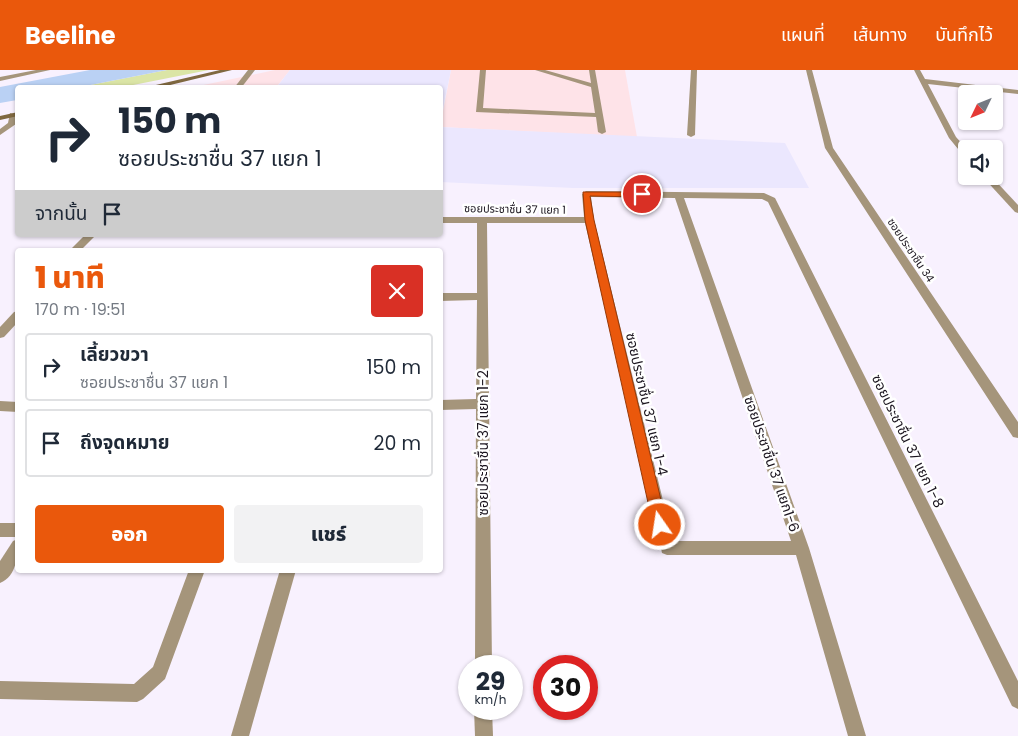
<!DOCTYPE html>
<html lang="th">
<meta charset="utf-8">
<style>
body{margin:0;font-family:Poppins,"Noto Sans Thai",sans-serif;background:#f2f2f3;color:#1f2937;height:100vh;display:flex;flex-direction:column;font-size:19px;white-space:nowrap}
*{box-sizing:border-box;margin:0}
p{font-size:16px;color:#747a83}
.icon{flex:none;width:28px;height:28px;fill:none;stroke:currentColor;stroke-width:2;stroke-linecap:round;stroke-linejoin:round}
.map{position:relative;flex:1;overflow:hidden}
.drawer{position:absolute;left:15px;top:178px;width:428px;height:325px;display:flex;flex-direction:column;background:#fff;border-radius:5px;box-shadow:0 1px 4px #0004}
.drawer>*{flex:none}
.hud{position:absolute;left:15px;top:15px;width:428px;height:152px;border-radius:5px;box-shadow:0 1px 4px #0004;background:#fff;color:#1f2937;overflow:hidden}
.needle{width:32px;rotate:227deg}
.tools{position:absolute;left:958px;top:15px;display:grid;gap:10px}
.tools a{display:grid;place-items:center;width:45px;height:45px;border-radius:5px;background:#fff;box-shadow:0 1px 4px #0004;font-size:25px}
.speed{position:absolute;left:458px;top:585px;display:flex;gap:10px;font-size:25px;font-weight:700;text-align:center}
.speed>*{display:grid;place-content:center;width:65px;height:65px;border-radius:50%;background:#fff;box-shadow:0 1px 4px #0004;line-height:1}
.speed small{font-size:12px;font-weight:400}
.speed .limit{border:8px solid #d22;background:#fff;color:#111}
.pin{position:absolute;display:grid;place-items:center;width:42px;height:42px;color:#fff;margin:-21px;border:2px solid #fff;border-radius:50%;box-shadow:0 1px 5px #0007}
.me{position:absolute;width:55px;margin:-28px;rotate:347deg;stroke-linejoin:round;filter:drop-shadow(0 0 4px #0008)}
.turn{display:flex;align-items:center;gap:18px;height:105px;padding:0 20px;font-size:22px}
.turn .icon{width:65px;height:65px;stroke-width:2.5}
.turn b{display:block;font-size:35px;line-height:42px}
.then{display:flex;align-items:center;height:48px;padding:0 20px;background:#0003;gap:10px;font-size:19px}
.round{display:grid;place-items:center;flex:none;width:52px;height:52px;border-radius:5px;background:#f2f2f3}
.head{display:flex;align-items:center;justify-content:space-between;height:85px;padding:0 20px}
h1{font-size:30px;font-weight:800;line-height:38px;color:#ea580c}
.button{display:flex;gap:10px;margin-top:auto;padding:10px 20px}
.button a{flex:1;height:58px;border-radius:5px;background:#ea580c;color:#fff;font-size:20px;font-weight:800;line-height:58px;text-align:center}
.button a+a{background:#f2f2f3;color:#1f2937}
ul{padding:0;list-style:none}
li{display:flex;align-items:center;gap:15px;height:68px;margin:0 10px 8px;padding:0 10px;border:2px solid #e0e1e3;border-radius:5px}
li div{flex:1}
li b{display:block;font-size:19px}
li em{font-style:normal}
header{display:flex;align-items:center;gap:30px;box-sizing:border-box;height:70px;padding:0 25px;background:#ea580c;color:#fff}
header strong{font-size:24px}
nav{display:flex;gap:28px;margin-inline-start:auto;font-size:18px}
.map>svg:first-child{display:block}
.commercial{fill:#fee3e8}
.industrial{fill:#ebe7fe}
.green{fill:#dbe5a6}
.water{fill:#bad1f4}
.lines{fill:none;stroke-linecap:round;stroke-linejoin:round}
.street{fill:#a5957b;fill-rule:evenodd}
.secondary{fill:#7f6840;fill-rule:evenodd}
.route{fill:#ea580c;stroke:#983908}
.labels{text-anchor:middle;stroke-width:5;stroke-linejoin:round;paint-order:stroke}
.far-street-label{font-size:11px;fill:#1a141e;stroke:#fff}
.street-label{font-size:14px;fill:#1a141e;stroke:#fff}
</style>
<header>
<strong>Beeline</strong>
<nav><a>แผนที่</a><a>เส้นทาง</a><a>บันทึกไว้</a></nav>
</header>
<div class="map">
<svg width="1018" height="666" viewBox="0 0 1018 666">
<rect width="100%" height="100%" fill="#f8f1fe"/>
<!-- commercial -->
<g class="commercial">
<polygon points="275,0 290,0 278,15 267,17 189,18"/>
<polygon points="451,0 625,0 637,67 440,57"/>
</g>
<!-- industrial -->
<g class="industrial">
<polygon points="290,0 451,0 440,53 440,18 276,18"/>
<polygon points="440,57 785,73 809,118 573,118 440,112"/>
</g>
<!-- green -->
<polygon class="green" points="167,0 209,0 123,17 80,17"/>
<!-- water -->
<polygon class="water" points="90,0 167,0 80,17 18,18 17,30 0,33 0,17"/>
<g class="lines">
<!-- street -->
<g class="street">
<polygon points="36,0 50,0 0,11 0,7"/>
<polygon points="248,0 255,0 241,18 234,18"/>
<polygon points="480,0 486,0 483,38 595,43 591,17 535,0 545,0 591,13 589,0 595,0 606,62 602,64 598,62 596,47 476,42"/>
<polygon points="691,0 697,0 695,65 691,67 687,65"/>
<polygon points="806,0 812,0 833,78 1018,352 1018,368 1013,367 825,78"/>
<polygon points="914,0 920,0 925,9 1018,20 1018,24 928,14 956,67 967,79 966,85 963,85 949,68"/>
<polygon points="10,43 17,45 16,54 0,65 0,59 8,53"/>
<polygon points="982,106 991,106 1018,135 1018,143 1015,142"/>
<path d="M586,121l178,2 11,5 243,483v28l-6,-3 -244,-504 -6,-3 -78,-1 125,350 57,188h-18l-52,-181h-129l-5,-2 -77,-330h-98l5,443h-17l1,-257 -36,1v-10l36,-1 1,-99 -37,1v-8h37v-70h-37v-6h144l-2,-23zM591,127l84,1 116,343h-118l-79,-321z"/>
<polygon points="85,165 96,165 81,180 70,180"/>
<polygon points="18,241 18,252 4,267 0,268 0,257 14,242"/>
<polygon points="0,331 18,332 18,342 0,341"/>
<rect x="0" y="453" width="18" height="14"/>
<path d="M18,469c0,16 -1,37 -18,44v-22l13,-20z"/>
<polygon points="189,500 205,500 165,609 143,629 137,632 0,629 0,611 134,614 153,597"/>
<polygon points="280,500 296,500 249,666 231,666"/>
<polygon points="474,639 492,639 493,666 475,666"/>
</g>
<!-- secondary -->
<g class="secondary">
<polygon points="220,0 232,0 158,18 143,18"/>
<polygon points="18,42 18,46 0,50 0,46"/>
</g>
</g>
<!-- route -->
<polygon class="route" points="583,122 642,122 646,124 642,127 590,126 594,150 667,455 665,459 660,461 655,459 653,455 585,150"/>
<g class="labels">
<!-- far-street labels -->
<g class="far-street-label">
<text transform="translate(515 139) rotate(1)" y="4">ซอยประชาชื่น 37 แยก 1</text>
<text transform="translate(911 180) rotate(56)" y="4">ซอยประชาชื่น 34</text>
</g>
<!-- street labels -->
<g class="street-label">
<text transform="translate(647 334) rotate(77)" y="5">ซอยประชาชื่น 37 แยก 1-4</text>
<text transform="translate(908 371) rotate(64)" y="5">ซอยประชาชื่น 37 แยก 1-8</text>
<text transform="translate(483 373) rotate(-90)" y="5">ซอยประชาชื่น 37 แยก 1-2</text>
<text transform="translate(772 394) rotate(71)" y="5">ซอยประชาชื่น 37 แยก1-6</text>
</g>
</g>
</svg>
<div class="tools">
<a><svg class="needle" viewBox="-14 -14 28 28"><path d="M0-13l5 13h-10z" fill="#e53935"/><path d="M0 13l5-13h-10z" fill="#747a83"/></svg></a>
<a><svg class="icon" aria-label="sound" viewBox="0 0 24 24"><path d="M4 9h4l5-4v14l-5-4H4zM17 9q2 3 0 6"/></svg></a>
</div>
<div class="speed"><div>29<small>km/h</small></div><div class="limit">30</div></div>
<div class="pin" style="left:642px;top:124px;background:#d93025"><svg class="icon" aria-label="arrive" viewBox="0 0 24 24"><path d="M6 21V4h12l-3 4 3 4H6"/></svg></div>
<svg class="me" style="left:660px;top:455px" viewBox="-20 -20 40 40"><circle r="17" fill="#ea580c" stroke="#fff" stroke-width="3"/><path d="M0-11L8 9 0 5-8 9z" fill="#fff"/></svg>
<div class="hud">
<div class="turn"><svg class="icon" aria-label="right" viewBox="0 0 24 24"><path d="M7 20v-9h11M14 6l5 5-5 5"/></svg><div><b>150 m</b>ซอยประชาชื่น 37 แยก 1</div></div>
<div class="then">จากนั้น<svg class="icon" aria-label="arrive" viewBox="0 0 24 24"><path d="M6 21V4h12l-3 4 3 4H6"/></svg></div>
</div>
<section class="drawer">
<div class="head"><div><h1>1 นาที</h1><p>170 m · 19:51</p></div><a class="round" style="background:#d93025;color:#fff"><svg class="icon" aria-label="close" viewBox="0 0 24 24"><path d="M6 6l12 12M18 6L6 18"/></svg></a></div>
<ul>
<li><svg class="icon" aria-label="right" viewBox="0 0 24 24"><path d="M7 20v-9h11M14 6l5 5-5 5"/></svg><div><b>เลี้ยวขวา</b><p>ซอยประชาชื่น 37 แยก 1</p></div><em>150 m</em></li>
<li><svg class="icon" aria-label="arrive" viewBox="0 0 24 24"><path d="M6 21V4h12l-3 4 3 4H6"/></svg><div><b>ถึงจุดหมาย</b></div><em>20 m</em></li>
</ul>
<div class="button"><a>ออก</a><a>แชร์</a></div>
</section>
</div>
